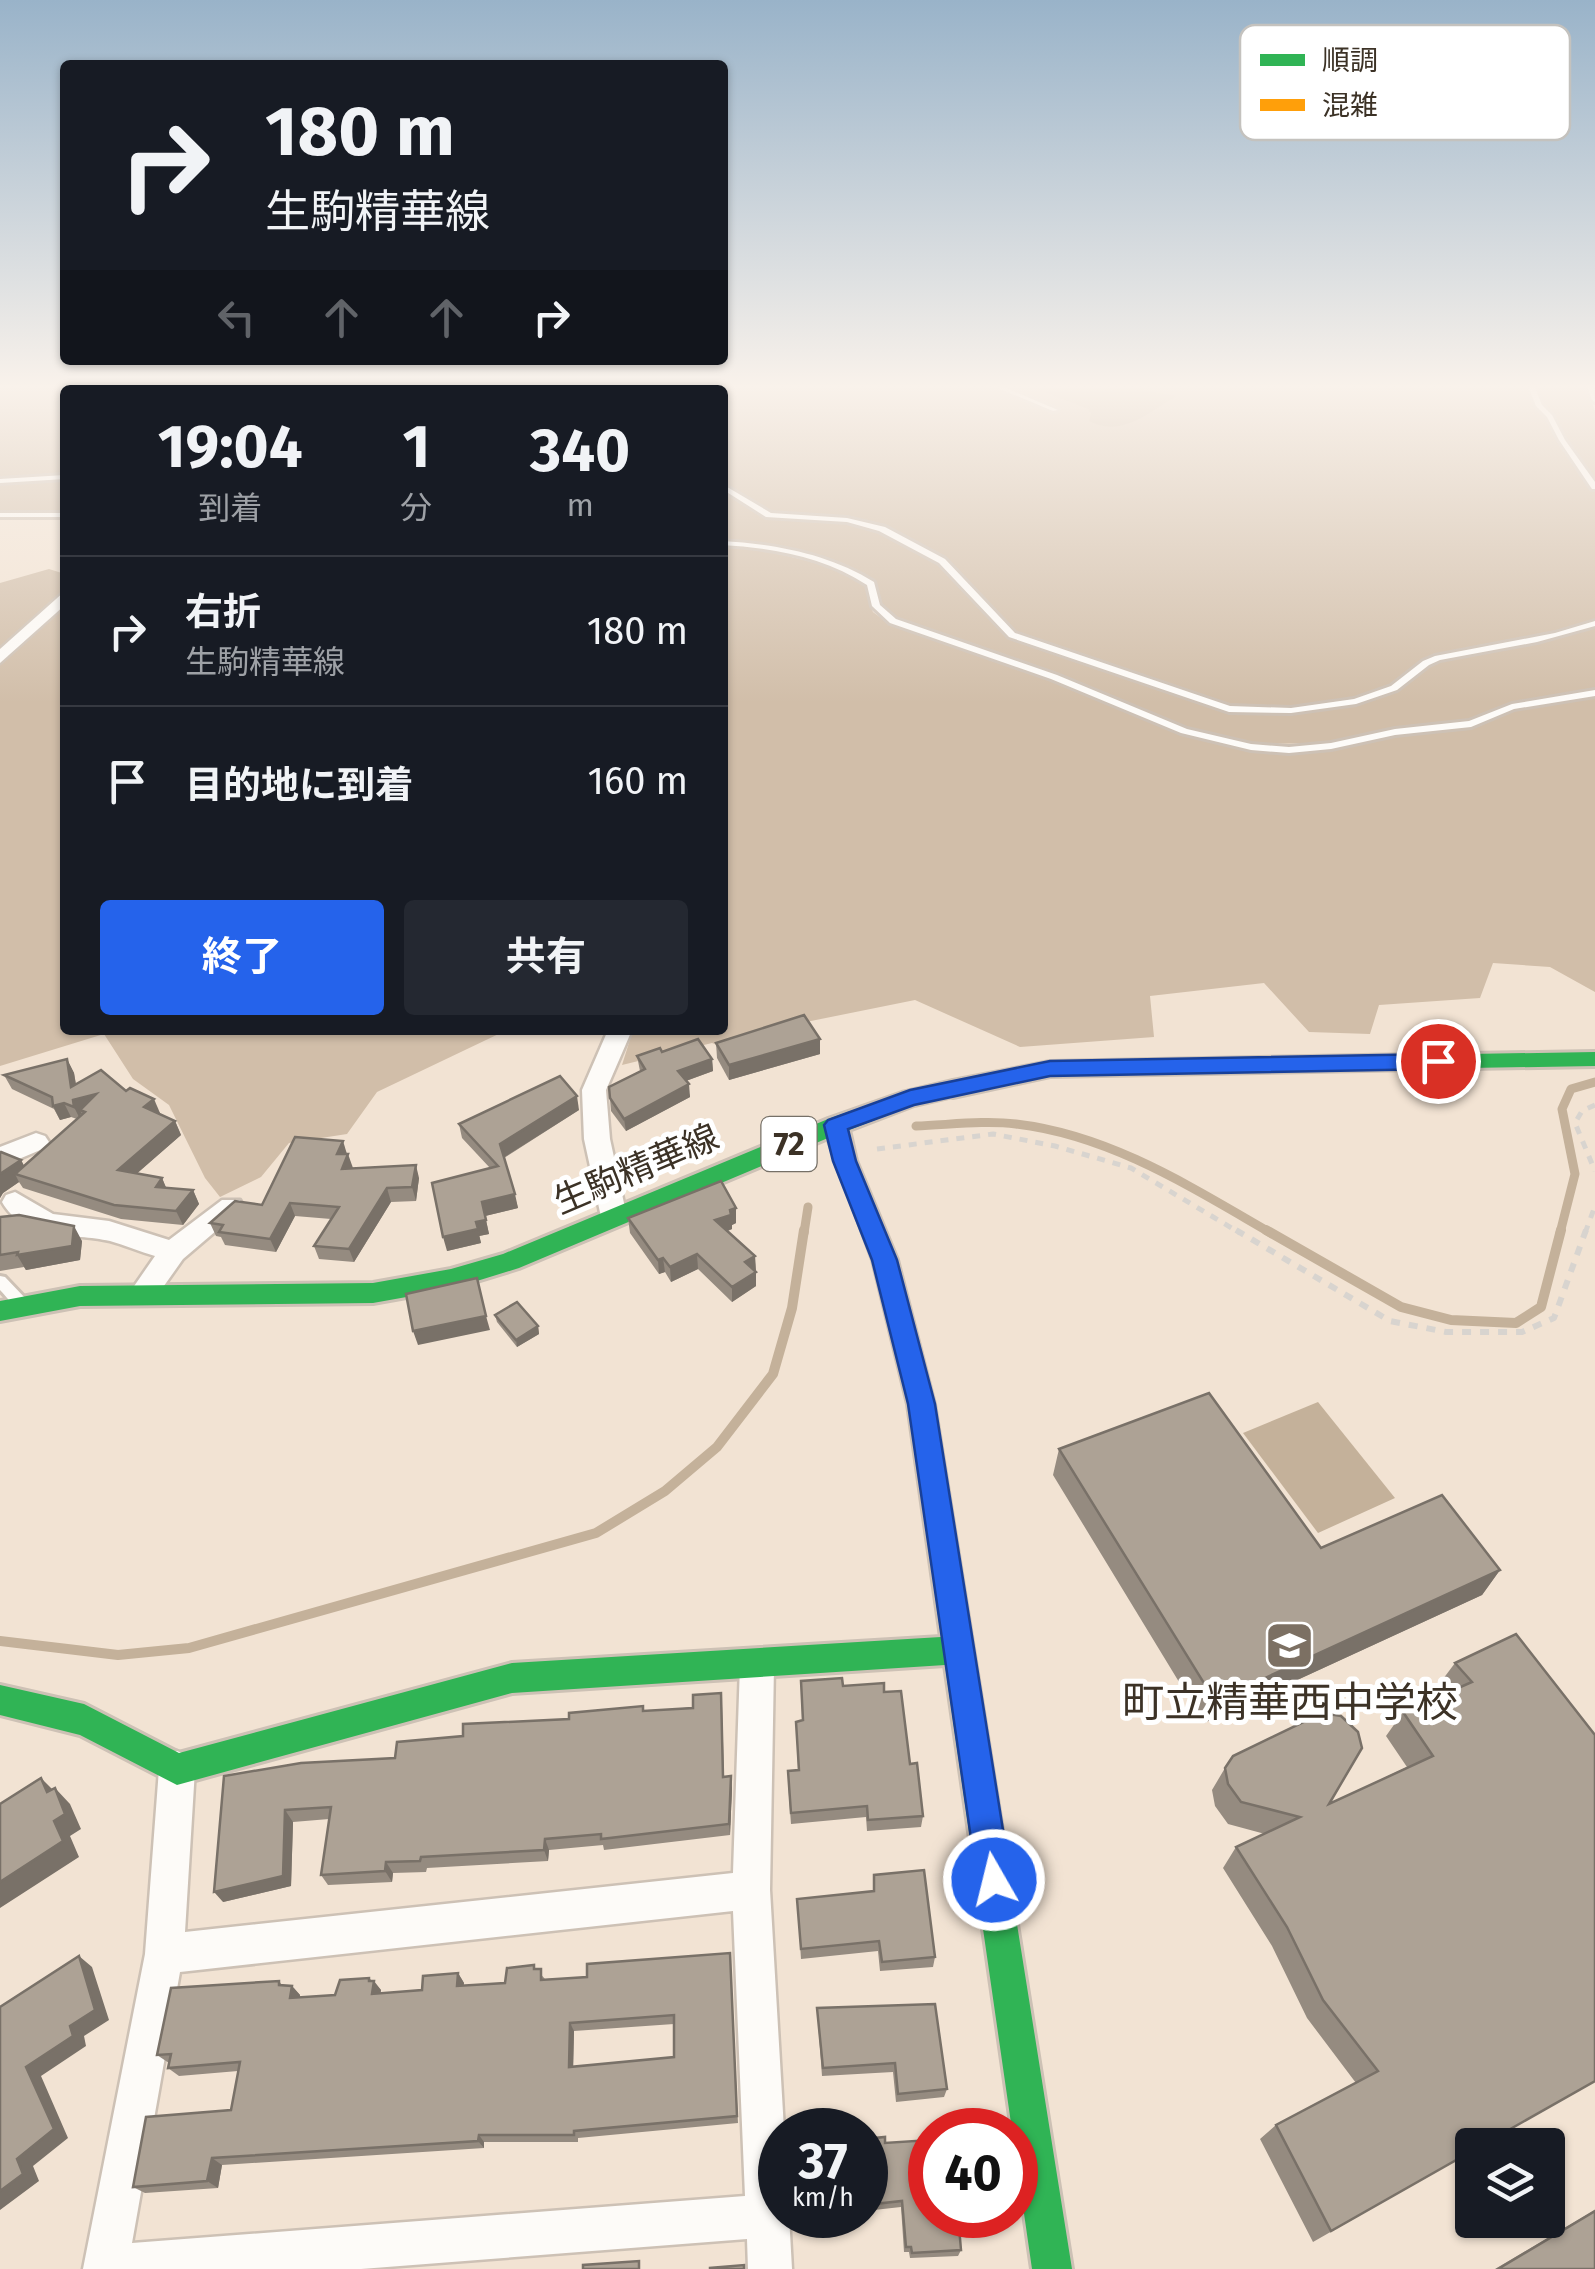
<!DOCTYPE html>
<html lang="ja">
<meta charset="utf-8">
<style>
body{margin:0;font-family:"Fira Sans","Noto Sans JP",sans-serif;background:#242831;color:#f1f3f6;height:100vh;display:flex;flex-direction:column;font-size:38px;white-space:nowrap}
*{box-sizing:border-box;margin:0}
p{font-size:32px;color:#9ea1a6}
.icon{flex:none;width:55px;height:55px;fill:none;stroke:currentColor;stroke-width:2;stroke-linecap:round;stroke-linejoin:round}
.map{position:relative;flex:1;overflow:hidden}
.details{position:absolute;left:60px;top:385px;width:668px;height:650px;display:flex;flex-direction:column;background:#171b24;border-radius:10px;box-shadow:0 2px 8px #0004}
.details>*{flex:none}
.top-card{position:absolute;left:60px;top:60px;width:668px;height:305px;border-radius:10px;box-shadow:0 2px 8px #0004;background:#171b24;color:#f1f3f6;overflow:hidden}
.buttons{position:absolute;left:1455px;top:2128px;display:grid;gap:20px}
.buttons a{display:grid;place-items:center;width:110px;height:110px;border-radius:10px;background:#171b24;box-shadow:0 2px 8px #0004;font-size:50px}
.speed{position:absolute;left:758px;top:2108px;display:flex;gap:20px;font-size:50px;font-weight:700;text-align:center}
.speed>*{display:grid;place-content:center;width:130px;height:130px;border-radius:50%;background:#171b24;box-shadow:0 2px 8px #0004;line-height:1}
.speed small{font-size:25px;font-weight:400}
.speed .limit{border:15px solid #d22;background:#fff;color:#111}
.pin{position:absolute;display:grid;place-items:center;width:85px;height:85px;color:#fff;margin:-42px;border:5px solid #fff;border-radius:50%;box-shadow:0 2px 10px #0007}
.me{position:absolute;width:110px;margin:-55px;rotate:352deg;stroke-linejoin:round;filter:drop-shadow(0 0 8px #0008)}
.turn{display:flex;align-items:center;gap:35px;height:210px;padding:0 40px;font-size:45px}
.turn .icon{width:130px;height:130px;stroke-width:2.5}
.turn b{display:block;font-size:70px;line-height:85px}
.lanes{display:flex;align-items:center;height:95px;padding:0 40px;background:#0003;justify-content:center;gap:50px;direction:ltr}
.lanes .off{opacity:.35}
.eta{display:flex;justify-content:space-evenly;align-items:center;height:170px;text-align:center}
.eta b{font-size:60px;font-weight:700;line-height:70px}
.button{display:flex;gap:20px;margin-top:auto;padding:20px 40px}
.button a{flex:1;height:115px;border-radius:10px;background:#2563eb;color:#fff;font-size:40px;font-weight:700;line-height:115px;text-align:center}
.button a+a{background:#242831;color:#f1f3f6}
ul{padding:0;list-style:none}
li{display:flex;align-items:center;gap:30px;height:150px;padding:0 40px;border-top:2px solid #363941}
li div{flex:1}
li b{display:block;font-size:38px}
li em{font-style:normal}
.map>svg:first-child{display:block}
.forest{fill:#d1bea9}
.water{fill:#c4b19a}
.lines{fill:none;stroke-linecap:round;stroke-linejoin:round}
.stream-far1{stroke:#c4b19a;stroke-width:9}
.stream{stroke:#c4b19a;stroke-width:10}
.lane-casing{stroke:#cdc1b5;stroke-width:6}
.street-casing{stroke:#cdc1b5;stroke-width:5}
.fast-casing{stroke:#cdc1b5;stroke-width:6}
.slow-casing{stroke:#cdc1b5;stroke-width:6}
.path-far1{stroke:#d8d4cf;stroke-width:5;stroke-dasharray:8 8;stroke-linecap:butt}
.path{stroke:#d8d4cf;stroke-width:6;stroke-dasharray:9 9;stroke-linecap:butt}
.lane{fill:#fdfbf8;fill-rule:evenodd}
.street{fill:#fdfbf8;fill-rule:evenodd}
.fast{fill:#30b455;fill-rule:evenodd}
.slow{fill:#ff9f0a;fill-rule:evenodd}
.wall{fill:#958b80;fill-rule:evenodd}
.shaded-wall{fill:#797168}
.building{fill:#ada295;stroke:#797168;stroke-width:2.5;fill-rule:evenodd}
.route{fill:#2563eb;stroke:#184099;stroke-width:2.5}
.labels{text-anchor:middle;stroke-width:10;stroke-linejoin:round;paint-order:stroke}
.shield{fill:#fff;stroke:#767067;stroke-width:2.5}
.shield-label{font-size:32px;font-weight:bold;fill:#3c3226}
.street-label{font-size:35px;fill:#3c3226;stroke:#fff}
.near-poi-label{font-size:42px;fill:#3c3226;stroke:#fff}
.key{fill:#fff;stroke:#c4c2be;stroke-width:2.5}
.key-label{font-size:28px;fill:#3c3226}
</style>
<div class="map">
<svg width="1595" height="2269" viewBox="0 0 1595 2269">
<rect width="100%" height="100%" fill="#f2e3d3"/>
<!-- forest -->
<g class="forest">
<polygon points="0,386 399,386 396,390 65,390 65,514 0,514"/>
<path d="M410,386h1176l9,25v279l-87,14 -41,17 -75,8 -64,14 -77,1 -65,-15 -115,-49 -174,-60 -15,-15 -6,-22c-35,-27 -109,-41 -153,-42l-1,-151h-314z"/>
<path d="M723,546c26,1 133,20 145,43 4,7 1,15 5,23l16,12 162,55 129,55 90,19 51,-1 78,-16 78,-9 40,-17 78,-13v295l-45,-25 -57,-4 -13,35 -101,7 -9,29 -61,-2 -45,-49 -114,13 4,41 -134,10 -105,-47 -109,22 -73,29 -21,-8 -90,22 11,-35h89z"/>
<polygon points="49,569 65,574 65,1030 507,1030 377,1092 347,1134 289,1143 261,1177 220,1197 205,1178 169,1105 133,1079 104,1034 0,1066 0,583"/>
</g>
<!-- water -->
<g class="water">
<path d="M1029,386h93l54,10c-27,17 -56,42 -87,25l2,-8 -3,-4z"/>
<polygon points="1318,1402 1395,1498 1318,1533 1243,1433"/>
</g>
<g class="lines">
<!-- stream-far1 -->
<g class="stream-far1">
<path d="M916,1126c32,-1 68,-6 100,-2 94,11 175,63 255,109"/>
<polyline points="804,1233 808,1207"/>
<polyline points="1560,1233 1575,1174 1562,1109 1571,1089 1595,1082"/>
</g>
<!-- stream -->
<g class="stream">
<polyline points="1266,1230 1401,1307 1451,1320 1516,1323 1541,1307 1561,1230"/>
<polyline points="0,1641 118,1655 189,1648 596,1533 665,1491 717,1447 773,1374 792,1308 804,1230"/>
</g>
<defs>
<g id="lane">
<polygon points="401,386 407,386 404,390 398,390"/>
<polygon points="993,386 1001,386 1058,410 1053,411"/>
<polygon points="1528,386 1534,386 1542,405 1552,415 1565,440 1595,482 1595,489 1592,489 1559,440 1547,417 1536,406"/>
<polygon points="1587,386 1593,386 1595,402 1592,400"/>
<polygon points="65,475 65,479 0,483 0,479"/>
<polygon points="722,484 771,513 847,518 885,527 945,559 1015,633 1230,706 1291,708 1354,699 1391,686 1423,661 1435,656 1555,633 1595,621 1595,626 1537,642 1440,660 1429,665 1397,690 1356,704 1291,713 1229,712 1009,637 939,563 879,531 847,522 766,517 722,489"/>
<rect x="0" y="513" width="65" height="4"/>
<path d="M722,541c53,3 107,13 152,41l6,23 16,14 161,56 130,54 64,15 38,3 42,-4 64,-14 74,-8 43,-17 83,-14v6l-81,13 -43,18 -76,8 -64,14 -42,4 -38,-3 -70,-17 -130,-54 -161,-56 -18,-17 -5,-21c-43,-28 -94,-37 -145,-40z"/>
<path d="M0,1276l5,1 21,22 2,4 -2,4c-11,4 -19,-10 -26,-17z"/>
</g>
<g id="street">
<polygon points="65,591 65,605 0,663 0,649"/>
<polygon points="608,1030 632,1030 606,1090 610,1139 627,1217 623,1224 605,1224 601,1217 584,1139 582,1090"/>
<polygon points="36,1133 45,1136 49,1142 45,1148 0,1167 0,1147"/>
<path d="M15,1192l38,22 56,7 60,19 53,-40h18l4,7 -61,52 -29,41 -10,3 -10,-3 -4,-8 25,-36c-15,-4 -30,-11 -45,-15 -36,-8 -87,-1 -108,-39l4,-7z"/>
<path d="M757,1649l12,4 5,12 -4,225 14,240h-4v85h9l3,54h-44l-1,-30 -386,30h-278l62,-315 14,-185 5,-13 13,-5 13,5 5,13 -10,163 548,-59 7,-208 5,-12zM733,1911l12,285 -613,47 48,-271z"/>
</g>
<g id="fast">
<polygon points="1595,1052 1595,1066 1469,1068 1458,1061 1469,1054"/>
<polygon points="953,1081 961,1084 964,1089 961,1094 914,1105 849,1130 856,1161 897,1260 934,1404 1072,2269 1032,2269 945,1665 512,1693 177,1785 80,1735 0,1715 0,1685 84,1704 179,1753 512,1663 941,1637 908,1404 873,1260 828,1138 519,1268 451,1289 373,1303 80,1306 0,1321 0,1301 80,1286 373,1283 451,1269 503,1254 828,1119 902,1093"/>
</g>
<polygon id="slow" points="1469,1054 1480,1061 1469,1068 1050,1076 953,1097 942,1089 953,1081 1050,1062"/>
</defs>
<!-- lane casing -->
<use href="#lane" class="lane-casing"/>
<!-- street casing -->
<use href="#street" class="street-casing"/>
<!-- fast casing -->
<use href="#fast" class="fast-casing"/>
<!-- slow casing -->
<use href="#slow" class="slow-casing"/>
<!-- path-far1 -->
<g class="path-far1">
<polyline points="1595,1105 1582,1111 1575,1123 1595,1171"/>
<polyline points="877,1149 993,1134 1055,1146 1131,1168 1240,1233"/>
<polyline points="1585,1233 1595,1206"/>
</g>
<!-- path -->
<polyline class="path" points="1236,1230 1390,1321 1446,1332 1522,1332 1554,1318 1586,1230"/>
<!-- lane -->
<use href="#lane" class="lane"/>
<!-- street -->
<use href="#street" class="street"/>
<!-- fast -->
<use href="#fast" class="fast"/>
<!-- slow -->
<use href="#slow" class="slow"/>
</g>
<!-- wall -->
<g class="wall">
<polygon points="716,1043 820,1054 729,1080 717,1058"/>
<polygon points="662,1052 712,1059 713,1071 686,1081 690,1097 626,1131 611,1111 609,1087 640,1071 637,1056"/>
<polygon points="67,1059 74,1073 76,1084 126,1091 160,1113 159,1114 175,1121 181,1135 137,1173 162,1178 166,1188 193,1190 199,1204 183,1225 121,1219 23,1188 19,1182 3,1193 0,1198 0,1153 21,1160 24,1166 77,1119 71,1117 60,1120 54,1109 12,1089 4,1075"/>
<polygon points="579,1110 504,1158 518,1208 485,1216 489,1234 479,1236 481,1243 447,1251 490,1168 462,1138 459,1124"/>
<polygon points="347,1154 352,1168 419,1178 416,1201 391,1202 354,1262 319,1259 314,1246 331,1219 295,1216 276,1252 225,1245 221,1237 216,1236 210,1223 262,1205"/>
<polygon points="736,1208 736,1223 732,1225 732,1229 728,1231 755,1256 756,1286 732,1302 698,1269 671,1282 665,1272 659,1274 630,1233 628,1218"/>
<polygon points="0,1217 82,1241 80,1260 26,1270 24,1267 0,1271"/>
<polygon points="495,1315 538,1326 539,1334 517,1347 497,1322"/>
<polygon points="1059,1449 1321,1548 1500,1570 1482,1595 1204,1723 1053,1475"/>
<polygon points="1516,1634 1472,2151 1313,2242 1260,2139 1276,2125 1356,2083 1307,2018 1272,1946 1223,1868 1236,1847 1265,1834 1228,1824 1215,1806 1212,1790 1225,1768 1329,1804 1407,1767 1386,1736 1403,1712 1443,1694 1437,1687 1455,1663"/>
<polygon points="801,1681 884,1692 910,1764 923,1816 921,1827 867,1831 866,1817 791,1824 788,1783 798,1770 796,1722 802,1721"/>
<polygon points="722,1705 724,1777 732,1788 730,1835 604,1850 603,1845 549,1850 548,1861 427,1868 426,1872 393,1873 392,1882 328,1885 321,1875 329,1819 293,1822 291,1886 223,1902 224,1776 395,1758 463,1736 569,1719 644,1711"/>
<polygon points="874,1875 935,1957 933,1967 880,1971 878,1951 801,1959 797,1899 873,1891"/>
<path d="M730,1953l8,170 -160,15v4h-94v6l-262,17 -4,23 -73,5 -12,-6 98,-77 7,-39 -59,5 -11,-8 1,-5 -12,-8 122,-74 3,4 10,1 8,9v2l35,-2 34,-17 12,12 -1,4 42,-4 36,-17 6,10 -1,3 42,-3 31,-14 9,10 42,-2zM674,2024v33l-101,10 1,-36z"/>
<polygon points="817,2008 947,2089 944,2097 896,2102 893,2072 822,2076"/>
<polygon points="865,2139 885,2143 961,2250 958,2256 910,2258 909,2252 904,2252 901,2207 865,2211"/>
<polygon points="1595,2210 1595,2269 1495,2269"/>
</g>
<!-- shaded-wall -->
<g class="shaded-wall">
<polygon points="820,1039 820,1054 729,1080 729,1065"/>
<polygon points="67,1059 74,1073 78,1099 96,1094 80,1110 82,1114 80,1114 81,1121 74,1107"/>
<polygon points="712,1059 713,1071 680,1083 678,1071"/>
<polygon points="689,1084 690,1097 626,1131 624,1119"/>
<polygon points="577,1096 579,1110 503,1158 500,1144"/>
<polygon points="154,1099 160,1113 150,1121 144,1107"/>
<polygon points="64,1103 71,1117 60,1120 53,1106"/>
<polygon points="175,1121 181,1135 125,1184 118,1170"/>
<polygon points="343,1141 347,1154 337,1154"/>
<polygon points="348,1154 353,1168 342,1169"/>
<polygon points="21,1160 29,1175 15,1174 19,1182 3,1193 0,1198 0,1174"/>
<polygon points="416,1165 419,1178 416,1201 412,1187"/>
<polygon points="162,1178 168,1192 156,1187"/>
<polygon points="387,1188 391,1202 354,1262 349,1249"/>
<polygon points="193,1190 199,1204 183,1225 176,1211"/>
<polygon points="515,1194 518,1208 485,1216 482,1202"/>
<polygon points="290,1203 295,1216 276,1252 270,1239"/>
<polygon points="736,1208 736,1223 732,1225 732,1229 716,1234 715,1220"/>
<polygon points="486,1220 489,1234 479,1236 476,1222"/>
<polygon points="74,1226 82,1241 80,1260 26,1270 17,1255"/>
<polygon points="478,1229 481,1243 447,1251 443,1237"/>
<polygon points="697,1254 698,1269 671,1282 670,1267"/>
<polygon points="755,1256 756,1271 745,1262"/>
<polygon points="663,1258 665,1272 659,1274 658,1260"/>
<polygon points="756,1272 756,1286 732,1302 732,1287"/>
<polygon points="486,1316 490,1330 418,1345 413,1331"/>
<polygon points="538,1326 539,1334 517,1347 516,1340"/>
<polygon points="1500,1570 1482,1595 1204,1723 1215,1701"/>
<polygon points="731,1776 732,1788 730,1835 729,1824"/>
<polygon points="41,1778 57,1794 55,1788 70,1804 81,1829 70,1836 79,1857 0,1908 0,1882 54,1821 47,1792"/>
<polygon points="285,1810 293,1822 291,1886 223,1902 214,1892"/>
<polygon points="545,1839 549,1850 548,1861 544,1850"/>
<polygon points="386,1862 393,1873 392,1882 385,1871"/>
<polygon points="79,1956 92,1967 109,2020 84,2036 86,2046 41,2076 68,2138 33,2166 39,2181 0,2210 0,2191 17,2159 26,2067 70,2026"/>
<polygon points="458,1973 464,1983 462,1996 457,1986"/>
<polygon points="369,1978 373,1984 374,1981 381,1990 379,2003 372,1994"/>
<polygon points="292,1986 300,1995 299,2007 290,1998"/>
<polygon points="570,2023 574,2031 573,2075 569,2067"/>
<polygon points="479,2135 484,2142 484,2148 478,2141"/>
<polygon points="212,2158 222,2165 218,2188 207,2181"/>
</g>
<!-- building -->
<g class="building">
<polygon points="804,1015 820,1039 729,1065 716,1043"/>
<polygon points="698,1039 712,1059 678,1071 689,1084 624,1119 610,1098 609,1087 645,1069 637,1056 660,1048 662,1052"/>
<polygon points="67,1059 71,1087 101,1070 126,1091 130,1088 154,1099 144,1107 175,1121 118,1170 162,1178 156,1187 193,1190 176,1211 114,1205 15,1174 85,1112 80,1110 96,1094 73,1100 74,1107 64,1103 53,1106 52,1097 4,1075"/>
<polygon points="560,1076 577,1096 500,1144 515,1194 482,1202 486,1220 476,1222 478,1229 443,1237 432,1183 498,1166 459,1124"/>
<polygon points="295,1137 343,1141 337,1154 348,1154 342,1169 416,1165 412,1187 387,1188 349,1249 314,1246 339,1207 290,1203 270,1239 219,1232 223,1225 210,1223 235,1201 262,1205"/>
<polygon points="1,1152 21,1160 0,1174 0,1153"/>
<polygon points="721,1181 736,1208 730,1210 731,1215 715,1220 755,1256 745,1262 756,1272 732,1287 697,1254 670,1267 663,1258 658,1260 628,1218"/>
<polygon points="19,1215 74,1226 72,1246 17,1255 18,1252 0,1255 0,1217"/>
<polygon points="477,1278 486,1316 413,1331 406,1294"/>
<polygon points="517,1302 538,1326 516,1340 495,1315"/>
<polygon points="1209,1393 1321,1548 1442,1495 1500,1570 1215,1701 1059,1449"/>
<polygon points="1516,1634 1595,1735 1595,2081 1482,2145 1472,2145 1472,2151 1331,2231 1276,2125 1378,2071 1323,2000 1287,1927 1236,1847 1300,1817 1241,1802 1228,1784 1225,1768 1233,1756 1322,1713 1341,1716 1358,1732 1362,1748 1329,1804 1433,1756 1403,1712 1472,1682 1455,1663"/>
<polygon points="842,1678 843,1686 884,1683 884,1692 901,1691 910,1764 917,1763 923,1816 868,1820 867,1806 791,1813 788,1771 799,1770 796,1722 803,1720 801,1681"/>
<polygon points="721,1693 723,1777 731,1776 729,1824 601,1839 601,1834 545,1839 544,1850 421,1857 420,1861 386,1862 385,1871 321,1875 331,1807 285,1810 283,1876 214,1892 224,1776 301,1763 395,1758 397,1742 463,1736 463,1724 569,1719 569,1713 643,1706 643,1711 693,1708 693,1695"/>
<polygon points="41,1778 47,1792 55,1788 65,1814 54,1821 63,1841 0,1882 0,1804"/>
<polygon points="924,1870 935,1957 882,1962 879,1941 801,1949 797,1899 874,1891 874,1875"/>
<path d="M730,1953l7,163 -163,15v4h-95l-1,6 -266,17 -5,23 -74,6 13,-70 85,-7 9,-48 -72,6 3,-14 -14,1 14,-67 108,-7v4l13,1 -2,12 45,-3 5,-15 29,-2v3h5l-2,13 50,-4 1,-14 35,-3 -1,13 48,-3 2,-15 27,-3v4h7v11l46,-3v-13zM674,2015v42l-105,10 1,-44z"/>
<polygon points="79,1956 95,2010 70,2026 73,2036 26,2067 54,2129 17,2159 23,2174 0,2191 0,2007"/>
<polygon points="935,2004 947,2089 898,2094 895,2063 823,2068 817,2008"/>
<polygon points="885,2137 885,2143 930,2140 930,2215 958,2215 961,2250 912,2253 911,2247 906,2247 902,2201 865,2205 865,2139"/>
<polygon points="1595,2211 1595,2269 1498,2269"/>
<polygon points="639,2261 639,2269 583,2269 583,2265"/>
<polygon points="744,2265 744,2269 710,2269 710,2268"/>
</g>
<!-- sky -->
<linearGradient id="sky" x2="0" y2="1"><stop stop-color="#99b3c9"/><stop offset="0.55" stop-color="#f9f2eb"/><stop offset="1" stop-color="#f9f2eb" stop-opacity="0"/></linearGradient>
<rect width="1595" height="703" fill="url(#sky)"/>
<!-- route -->
<polygon class="route" points="1438,1054 1449,1061 1438,1069 1050,1076 914,1105 848,1129 856,1161 897,1260 935,1404 1011,1880 1006,1892 994,1896 982,1892 977,1880 908,1404 872,1260 833,1161 824,1125 828,1120 910,1090 1050,1061"/>
<!-- icons -->
<defs>
<symbol id="school-square" viewBox="-11 -11 22 22"><rect x="-9" y="-9" width="18" height="18" rx="4" fill="#7c7063" stroke="#fff"/><path d="M0-5L7-2L0 1L-7-2ZM-4 1L0 2.5L4 1V4Q0 6-4 4Z" fill="#fff"/></symbol>
</defs>
<g fill-rule="evenodd">
<use href="#school-square" x="1262" y="1618" width="55" height="55"/>
</g>
<g class="labels">
<!-- shield labels -->
<rect class="shield" x="761.5" y="1117" width="55" height="54" rx="8"/>
<g class="shield-label">
<text x="789" y="1155">72</text>
</g>
<!-- street labels -->
<g class="street-label">
<text transform="translate(636 1169) rotate(-23)" y="12">生駒精華線</text>
</g>
<!-- near-poi labels -->
<g class="near-poi-label">
<text x="1290" y="1717">町立精華西中学校</text>
</g>
</g>
<!-- legend -->
<rect x="1240" y="25" width="330" height="115" rx="15" class="key"/>
<rect x="1260" y="54" width="45" height="12" fill="#30b455"/>
<rect x="1260" y="99" width="45" height="12" fill="#ff9f0a"/>
<g class="key-label">
<text x="1322" y="70">順調</text>
<text x="1322" y="115">混雑</text>
</g>
</svg>
<div class="buttons">
<a><svg class="icon" aria-label="layers" viewBox="0 0 24 24"><path d="M12 4l9 5-9 5-9-5zM3 14l9 5 9-5"/></svg></a>
</div>
<div class="speed"><div>37<small>km/h</small></div><div class="limit">40</div></div>
<div class="pin" style="left:1438px;top:1061px;background:#d93025"><svg class="icon" aria-label="arrive" viewBox="0 0 24 24"><path d="M6 21V4h12l-3 4 3 4H6"/></svg></div>
<svg class="me" style="left:994px;top:1880px" viewBox="-20 -20 40 40"><circle r="17" fill="#2563eb" stroke="#fff" stroke-width="3"/><path d="M0-11L8 9 0 5-8 9z" fill="#fff"/></svg>
<div class="top-card">
<div class="turn"><svg class="icon" aria-label="right" viewBox="0 0 24 24"><path d="M7 20v-9h11M14 6l5 5-5 5"/></svg><div><b>180 m</b>生駒精華線</div></div>
<div class="lanes"><svg class="icon off" aria-label="left" viewBox="0 0 24 24"><path d="M17 20v-9H6M10 6l-5 5 5 5"/></svg><svg class="icon off" aria-label="ahead" viewBox="0 0 24 24"><path d="M12 20V5M6 11l6-6 6 6"/></svg><svg class="icon off" aria-label="ahead" viewBox="0 0 24 24"><path d="M12 20V5M6 11l6-6 6 6"/></svg><svg class="icon" aria-label="right" viewBox="0 0 24 24"><path d="M7 20v-9h11M14 6l5 5-5 5"/></svg></div>
</div>
<section class="details">
<div class="eta">
<div><b>19:04</b><p>到着</p></div>
<div><b>1</b><p>分</p></div>
<div><b>340</b><p>m</p></div>
</div>
<ul>
<li><svg class="icon" aria-label="right" viewBox="0 0 24 24"><path d="M7 20v-9h11M14 6l5 5-5 5"/></svg><div><b>右折</b><p>生駒精華線</p></div><em>180 m</em></li>
<li><svg class="icon" aria-label="arrive" viewBox="0 0 24 24"><path d="M6 21V4h12l-3 4 3 4H6"/></svg><div><b>目的地に到着</b></div><em>160 m</em></li>
</ul>
<div class="button"><a>終了</a><a>共有</a></div>
</section>
</div>
